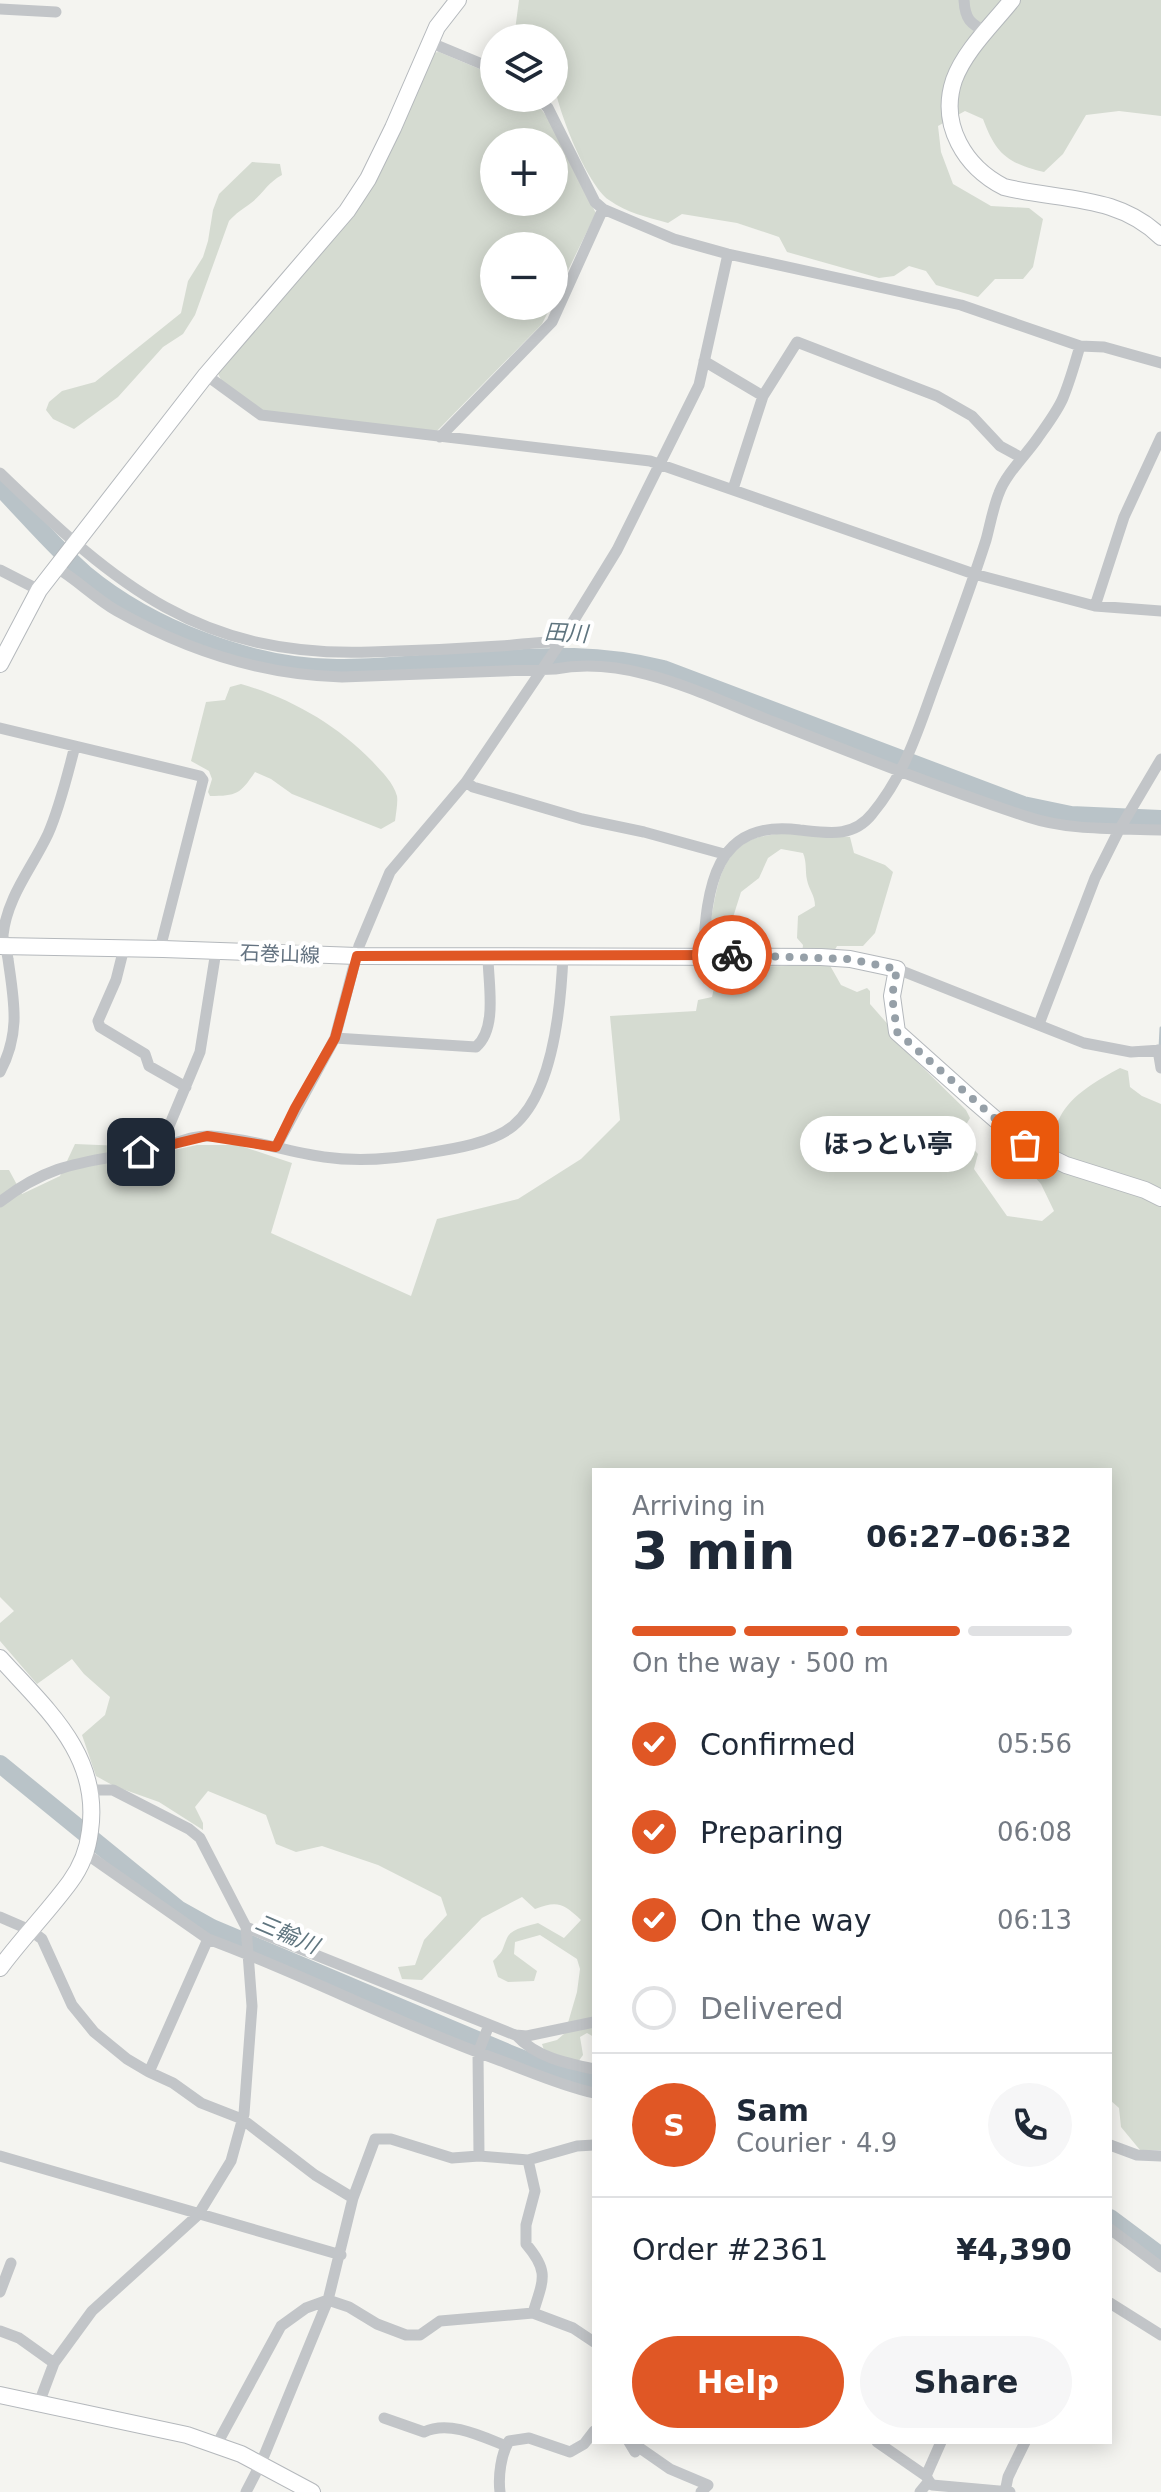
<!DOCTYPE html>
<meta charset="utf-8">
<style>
body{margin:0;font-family:"DejaVu Sans","Noto Sans JP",sans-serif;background:#f6f6f7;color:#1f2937;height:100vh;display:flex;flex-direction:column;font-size:30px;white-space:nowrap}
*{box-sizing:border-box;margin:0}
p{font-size:26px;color:#747a83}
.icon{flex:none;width:44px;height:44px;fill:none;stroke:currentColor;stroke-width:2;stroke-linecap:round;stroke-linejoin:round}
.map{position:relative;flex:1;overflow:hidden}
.panel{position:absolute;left:592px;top:1468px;width:520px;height:976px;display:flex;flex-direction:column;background:#fff;border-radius:0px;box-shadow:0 4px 20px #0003}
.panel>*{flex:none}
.tools{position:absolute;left:480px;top:24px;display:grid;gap:16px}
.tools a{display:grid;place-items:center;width:88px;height:88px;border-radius:50%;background:#fff;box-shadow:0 4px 20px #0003;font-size:40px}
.pin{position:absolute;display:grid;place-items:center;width:68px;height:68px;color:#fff;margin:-34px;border-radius:16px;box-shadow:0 4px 12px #0006}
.courier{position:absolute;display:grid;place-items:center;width:80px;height:80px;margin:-40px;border:6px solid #e05725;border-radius:50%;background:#fff;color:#222;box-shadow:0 2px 10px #0007}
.bubble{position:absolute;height:56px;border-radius:28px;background:#fff;box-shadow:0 4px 20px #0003;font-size:26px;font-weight:700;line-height:56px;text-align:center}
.headline em{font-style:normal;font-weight:700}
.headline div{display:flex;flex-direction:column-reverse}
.headline{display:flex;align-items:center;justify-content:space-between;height:136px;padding:0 40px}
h1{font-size:52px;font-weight:700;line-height:60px}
.bar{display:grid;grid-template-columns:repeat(4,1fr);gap:12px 8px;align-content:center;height:96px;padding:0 40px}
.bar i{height:10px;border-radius:6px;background:#e0e1e3}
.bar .active{background:#e05725}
.bar p{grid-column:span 4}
.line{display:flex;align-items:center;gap:20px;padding:0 40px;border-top:2px solid #e0e1e3}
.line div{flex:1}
.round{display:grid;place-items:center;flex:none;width:84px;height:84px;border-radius:42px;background:#f6f6f7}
ol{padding:0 40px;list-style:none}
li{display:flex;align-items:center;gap:24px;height:88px}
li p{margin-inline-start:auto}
li .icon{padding:8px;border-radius:50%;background:#e05725;color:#fff;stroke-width:4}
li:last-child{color:#747a83}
li i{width:44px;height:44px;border:4px solid #e0e1e3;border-radius:50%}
.primary-button{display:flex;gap:16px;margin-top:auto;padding:16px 40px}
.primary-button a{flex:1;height:92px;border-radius:48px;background:#e05725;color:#fff;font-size:32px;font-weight:700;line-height:92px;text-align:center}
.primary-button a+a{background:#f6f6f7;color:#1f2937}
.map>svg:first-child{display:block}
.green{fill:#d5dbd1;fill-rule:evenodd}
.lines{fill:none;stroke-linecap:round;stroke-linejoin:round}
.stream{stroke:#b9c3c8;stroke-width:3}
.river{stroke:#b9c3c8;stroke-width:18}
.secondary-casing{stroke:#b4b8bc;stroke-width:18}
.street{stroke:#c2c5c8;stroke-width:11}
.secondary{stroke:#fff;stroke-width:16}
.done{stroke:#96a0a8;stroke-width:8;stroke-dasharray:0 14.4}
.route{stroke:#e05725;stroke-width:10}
.labels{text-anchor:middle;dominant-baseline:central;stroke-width:8;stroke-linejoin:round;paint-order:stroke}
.street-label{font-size:20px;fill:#647381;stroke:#fff}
.water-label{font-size:22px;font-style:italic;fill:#5f757f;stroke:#fff}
</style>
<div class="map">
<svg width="1161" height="2492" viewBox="0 0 1161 2492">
<rect width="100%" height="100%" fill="#f4f4f0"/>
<path class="green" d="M 519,0 L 1161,0 L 1161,116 L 1119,111 L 1086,115 L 1063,154 L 1044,172 C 1007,163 996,154 983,119 L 965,111 L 938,126 L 941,152 L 953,184 L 991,206 L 1029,208 L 1043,219 L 1033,267 L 1023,279 L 995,279 L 978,297 L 936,285 L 926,271 L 909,266 L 894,276 L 879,278 L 787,252 L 779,237 L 737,223 L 682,214 L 668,223 C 647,217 627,213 609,200 C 587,185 557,109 554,82 C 553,68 554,52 554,38 L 514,38 Z
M 439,52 L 494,75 L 494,98 C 505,98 522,95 531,100 C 554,114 583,187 596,213 L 554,299 L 554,246 L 494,246 L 494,306 L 551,306 L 542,324 L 437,431 L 263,411 L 221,380 L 216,369 L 332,237 L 431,53 ZM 494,142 L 554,142 L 554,202 L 494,202 Z
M 252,162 L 280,164 L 282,175 C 267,183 263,194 251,203 C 243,209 236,213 229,221 L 195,315 L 183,334 L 163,347 L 118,397 L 74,429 L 53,419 L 46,410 L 49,402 L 62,391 L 95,382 L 181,313 L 188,281 L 203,257 L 208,241 L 213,210 L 219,194 Z
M 241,684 C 290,698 336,724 372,761 C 382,772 393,782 397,796 C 398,803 396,813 395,821 L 381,829 L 292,794 L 271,779 L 255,772 C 240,794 237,796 210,796 L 208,792 L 212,779 L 209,771 L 191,761 L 206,702 L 225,700 L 230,687 Z
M 783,833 L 850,837 L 854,853 L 885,865 L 893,872 L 875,933 L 863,946 L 837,946 L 828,962 L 841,985 L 857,992 L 867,988 L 870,991 L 870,1004 L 892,1029 L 907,1052 L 966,1110 L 970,1118 L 960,1135 L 978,1154 L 974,1169 L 1007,1216 L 1042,1221 L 1054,1211 L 1041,1184 L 1008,1147 L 1011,1141 L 1036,1155 C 1047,1142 1052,1132 1060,1117 C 1072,1094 1098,1080 1120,1068 L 1128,1071 L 1130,1087 L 1142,1096 L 1161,1104 L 1161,2150 L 1140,2150 L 1121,2127 L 1119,2108 L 1110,2100 L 1110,1470 L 594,1470 L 594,2037 L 587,2033 L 580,2037 L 583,2055 L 578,2062 L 544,2050 L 542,2044 L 557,2040 L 565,2033 L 577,1992 L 580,1969 L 577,1959 L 540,1935 L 515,1942 L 514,1954 L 537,1971 L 534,1981 L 508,1982 L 498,1977 L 493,1961 C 505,1949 501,1952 507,1938 C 511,1928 529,1926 538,1923 L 564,1938 L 581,1920 C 564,1904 558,1900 535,1909 L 522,1897 L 482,1918 L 422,1980 L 402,1979 L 398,1967 L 415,1965 L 424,1940 L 447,1915 L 441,1897 L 378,1865 L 322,1846 L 296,1852 L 276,1844 L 266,1815 L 208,1791 L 195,1807 L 203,1823 L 203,1830 L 159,1802 L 114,1786 L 96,1776 L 82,1735 L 105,1715 L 110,1697 L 84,1674 L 72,1659 L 37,1684 L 0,1641 L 0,1623 L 14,1611 L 0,1597 L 0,1170 L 9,1170 L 22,1194 L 60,1176 L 75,1144 L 123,1146 L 137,1158 L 197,1145 L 238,1145 L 292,1163 L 271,1233 L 411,1296 L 437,1219 L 518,1199 L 581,1159 L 620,1120 L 610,1016 L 696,1011 L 698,1000 L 712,997 L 716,979 L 725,967 L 786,966 L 801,961 L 803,945 L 797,938 L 798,916 L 815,906 C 815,895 809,890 807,880 C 805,870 807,863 803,853 L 781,849 L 768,858 L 759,878 L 741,892 L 729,930 L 717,936 L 710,925 C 716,896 718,858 747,842 C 756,836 772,835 783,833 Z"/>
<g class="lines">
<path class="stream" d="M 1160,1048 L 1161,1028"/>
<path class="river" d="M 0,487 C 28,516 55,548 85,574 C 150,628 252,668 337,668 C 375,668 414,664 452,662 C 530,658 586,650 663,669 L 1023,805 L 1071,815 L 1161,819
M 0,1764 L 178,1909 L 212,1928 L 508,2053 L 556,2072 L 594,2081
M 1110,2218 L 1161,2256"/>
<defs>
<path id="secondary" d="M 1012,0 C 993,24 965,50 954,80 C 939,125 965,167 1004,187 C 1061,201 1117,194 1161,237
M 0,664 L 39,590 L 206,375 L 347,211 L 368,179 L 393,128 L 437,27 L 458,0
M 0,946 L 163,949 L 357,956 L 821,957 L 850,959 L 897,969 L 892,996 L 897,1032 L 973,1100 L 1025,1145 L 1066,1165 L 1145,1190 L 1161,1198
M 0,1658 C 46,1709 101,1755 90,1831 C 88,1849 81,1867 70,1882 C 48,1912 22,1938 0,1968
M 0,2395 L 187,2435 L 241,2454 L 312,2492"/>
</defs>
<use href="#secondary" class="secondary-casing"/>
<path class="street" d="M 964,0 C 965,19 970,24 987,32
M 0,9 L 56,12
M 429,42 L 494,69
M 539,98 L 548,108 L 595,202 L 603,209 L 674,239 L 728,254 L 961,305 L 1080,346 L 1104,347 L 1161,363
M 704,361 L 763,396
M 206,375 L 261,415 L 650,461 L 974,574 L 1095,606 L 1161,611
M 440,437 L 552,322 L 603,209
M 0,473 C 117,586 200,658 371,652 C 414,651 457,649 500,646 C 520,645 540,641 561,642
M 733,489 L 763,396 L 797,342 L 937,396 L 972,416 L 1000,446 L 1022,458
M 57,568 C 76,579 96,599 117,611 C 186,650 263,675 342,677 L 555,669 C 628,655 700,693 766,719 C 852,753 940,788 1028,817 C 1070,831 1118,828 1161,830
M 0,570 L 39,590
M 1095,606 L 1124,517 L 1161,437
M 0,728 L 200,776 L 203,780 L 162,941 L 163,949
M 466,782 L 473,787 L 582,819 L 644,832 L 724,854
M 124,948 L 116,980 L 98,1021 L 100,1027 L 145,1054 L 149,1066 L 186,1087
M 703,955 C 707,889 713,818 800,830 C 828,833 853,838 872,814 C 903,777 917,734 933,689 C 951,640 970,590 986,540 C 990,525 993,508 999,493 C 1006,474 1025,456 1037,439 C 1046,426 1057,412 1063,398 C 1070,381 1075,363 1080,346
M 897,969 L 1084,1043 L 1131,1052 L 1161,1050
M 1039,1024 L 1095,878 L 1119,830 L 1161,759
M 335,1038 L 476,1047 C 498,1028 488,983 488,956
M 1158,1050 L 1161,1068
M 0,1072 C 21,1032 14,1002 8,959 C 7,950 3,944 3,935 C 7,897 32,868 48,834 C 60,807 67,776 75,746
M 163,1147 L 162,1143 L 200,1052 L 216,951
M 276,1147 L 335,1038 L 359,946 L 390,872 L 466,782 L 558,646 L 617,550 L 699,385 L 728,254
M 0,1202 C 56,1158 93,1163 158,1148 C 176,1144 192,1135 211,1136 C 249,1138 286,1152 324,1157 C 358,1162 394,1159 427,1153 C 454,1149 492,1143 513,1126 C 554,1092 561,1004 563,955
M 91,1790 L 113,1790 L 189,1829 L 200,1838 L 246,1927 L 515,2035 L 527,2036 L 594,2022
M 85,1853 L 208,1939
M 0,1917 L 30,1930 L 42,1939 L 72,2005 L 94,2032 L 127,2059 L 149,2072
M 516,2035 C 536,2057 565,2063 594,2069
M 594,2145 L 577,2146 L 528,2160 L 479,2156 L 452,2158 L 391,2139 L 375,2139 L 353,2198 L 328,2300 L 349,2307 L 377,2324 L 406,2335 L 420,2335 L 440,2321 L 533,2313 L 573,2328 L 594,2342
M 1110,2145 L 1137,2155 L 1161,2156
M 0,2156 L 341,2255
M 479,2156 L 478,2053 L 489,2025
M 528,2160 L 535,2191 L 526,2225 L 526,2244 C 550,2272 543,2280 533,2313
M 353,2198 L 315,2175 L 242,2119 L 201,2103 L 173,2083 L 149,2072 L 208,1939 C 306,1975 398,2024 496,2059 C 529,2071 559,2085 594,2093
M 1110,2229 L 1161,2267
M 0,2292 L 11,2263
M 1110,2303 L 1161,2335
M 0,2331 L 19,2338 L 54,2363
M 39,2403 L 54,2363 L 92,2311 L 198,2215 L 231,2161 L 244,2114 L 252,2006 L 246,1927
M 384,2418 L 424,2432 C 449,2420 481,2436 506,2446
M 629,2442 L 635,2452 L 637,2446 L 670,2469 L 708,2485 L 701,2492
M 877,2442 L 926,2476
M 217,2444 L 281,2326 L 306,2308 L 328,2300
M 929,2481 L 932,2485 L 1010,2492
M 246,2492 L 261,2463 L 328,2300
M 500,2492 C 498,2476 501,2454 509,2441 L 529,2438 L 570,2452 L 584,2444 L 594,2431
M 920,2492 L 929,2481 L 926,2476 L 941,2442
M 1005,2492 L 1008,2477 L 1025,2442"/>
<use href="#secondary" class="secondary"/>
</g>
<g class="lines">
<path class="done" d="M 732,955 L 850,959 L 897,969 L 892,996 L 897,1032 L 1025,1145"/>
<path class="route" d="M 141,1152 L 207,1136 L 276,1147 L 295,1108 L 335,1038 L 357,956 L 732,955"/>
</g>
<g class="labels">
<g class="street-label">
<text transform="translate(280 954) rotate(2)">石巻山線</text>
</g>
<g class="water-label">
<text transform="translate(566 633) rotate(3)">田川</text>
<text transform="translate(287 1934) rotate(23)">三輪川</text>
</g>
</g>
</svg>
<div class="tools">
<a><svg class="icon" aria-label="layers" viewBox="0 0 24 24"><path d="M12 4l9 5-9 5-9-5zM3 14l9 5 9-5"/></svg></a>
<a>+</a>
<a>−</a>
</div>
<div class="pin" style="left:1025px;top:1145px;background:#ea580c"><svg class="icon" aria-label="bag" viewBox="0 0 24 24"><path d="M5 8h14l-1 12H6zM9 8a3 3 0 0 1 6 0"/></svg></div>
<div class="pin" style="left:141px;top:1152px;background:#1f2937"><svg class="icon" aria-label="home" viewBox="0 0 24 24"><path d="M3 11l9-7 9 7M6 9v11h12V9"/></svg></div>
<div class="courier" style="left:732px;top:955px"><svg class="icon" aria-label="bike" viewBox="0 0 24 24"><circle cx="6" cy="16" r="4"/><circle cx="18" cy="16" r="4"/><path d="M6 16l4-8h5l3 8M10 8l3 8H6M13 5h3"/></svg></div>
<div class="bubble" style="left:800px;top:1116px;width:176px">ほっとい亭</div>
<section class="panel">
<div class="headline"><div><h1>3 min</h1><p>Arriving in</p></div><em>06:27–06:32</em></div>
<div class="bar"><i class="active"></i><i class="active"></i><i class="active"></i><i></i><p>On the way · 500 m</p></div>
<ol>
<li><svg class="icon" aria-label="check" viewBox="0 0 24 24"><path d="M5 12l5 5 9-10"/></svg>Confirmed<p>05:56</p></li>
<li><svg class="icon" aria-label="check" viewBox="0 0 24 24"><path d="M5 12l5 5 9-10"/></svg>Preparing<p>06:08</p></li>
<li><svg class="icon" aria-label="check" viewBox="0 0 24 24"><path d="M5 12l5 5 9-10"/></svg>On the way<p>06:13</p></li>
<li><i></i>Delivered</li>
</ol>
<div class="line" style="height:144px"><b class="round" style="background:#e05725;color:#fff">S</b><div><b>Sam</b><p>Courier · 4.9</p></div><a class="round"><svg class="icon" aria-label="phone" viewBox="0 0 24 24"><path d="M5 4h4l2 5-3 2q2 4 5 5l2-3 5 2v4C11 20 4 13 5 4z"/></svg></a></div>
<div class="line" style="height:104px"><div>Order #2361</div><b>¥4,390</b></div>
<div class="primary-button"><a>Help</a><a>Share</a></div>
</section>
</div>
